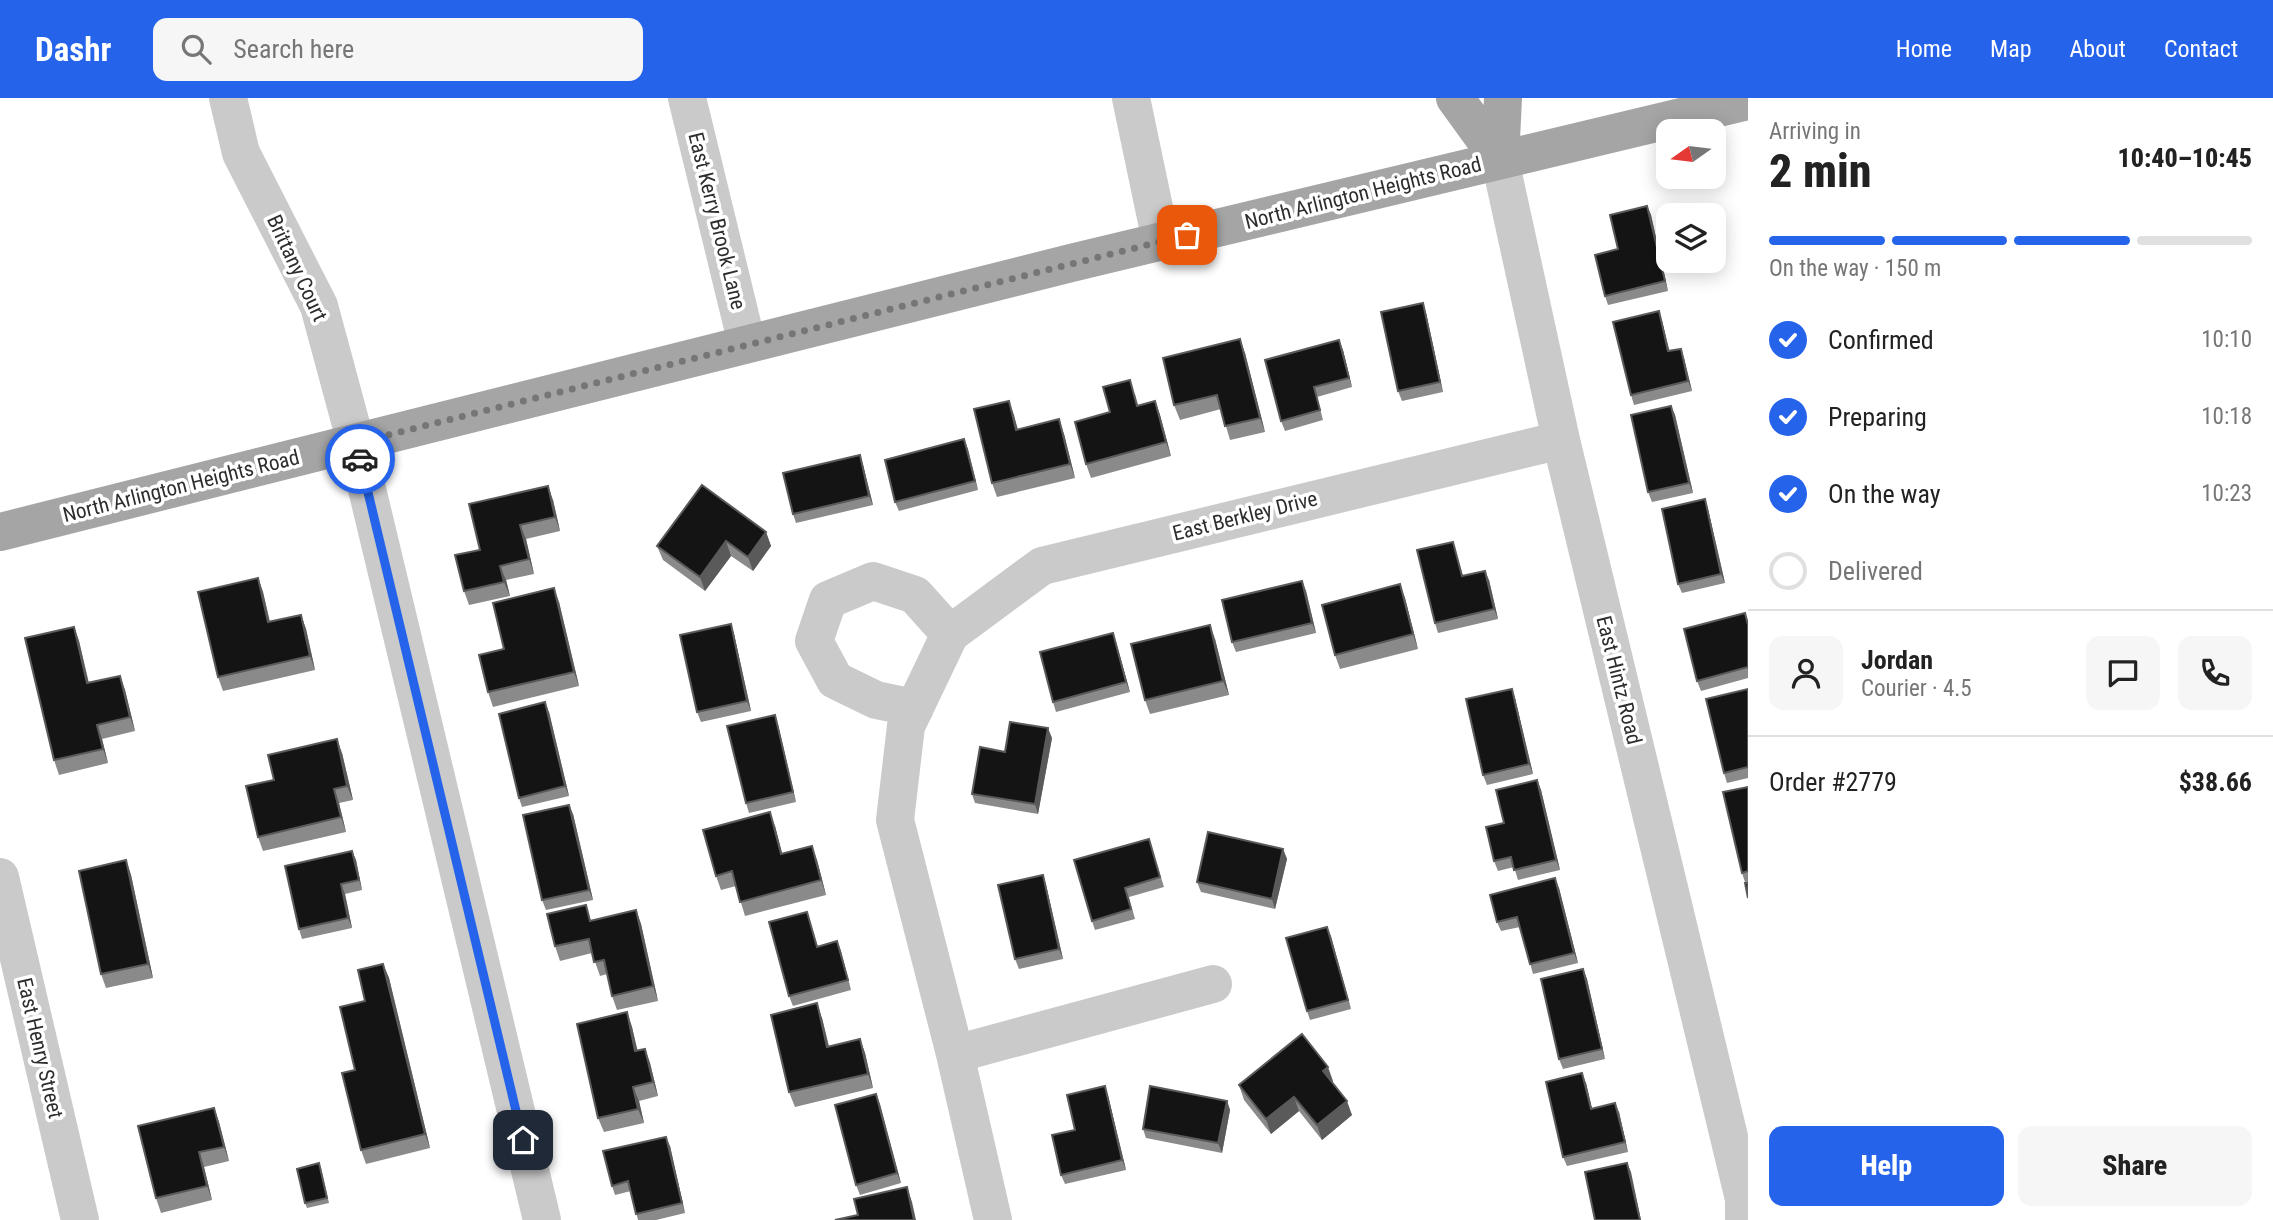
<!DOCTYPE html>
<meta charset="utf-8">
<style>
body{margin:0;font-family:"Roboto Condensed",sans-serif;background:#f6f6f6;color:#222;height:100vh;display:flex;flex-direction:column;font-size:26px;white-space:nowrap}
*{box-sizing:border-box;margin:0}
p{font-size:23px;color:#767676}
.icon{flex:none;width:38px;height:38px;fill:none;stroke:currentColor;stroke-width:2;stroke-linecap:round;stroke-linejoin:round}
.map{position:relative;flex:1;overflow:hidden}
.drawer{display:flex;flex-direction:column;background:#fff;width:525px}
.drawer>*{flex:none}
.needle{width:46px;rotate:256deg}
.buttons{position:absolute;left:1656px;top:21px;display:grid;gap:14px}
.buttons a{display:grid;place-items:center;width:70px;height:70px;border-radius:14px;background:#fff;box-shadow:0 4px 18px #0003;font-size:35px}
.pin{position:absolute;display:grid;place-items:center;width:60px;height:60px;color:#fff;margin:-30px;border-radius:14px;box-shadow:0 4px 10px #0006}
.courier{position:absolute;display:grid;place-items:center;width:70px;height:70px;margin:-35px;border:5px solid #2563eb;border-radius:50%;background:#fff;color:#222;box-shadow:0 2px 9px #0007}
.headline em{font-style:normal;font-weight:800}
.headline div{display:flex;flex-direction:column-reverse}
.headline{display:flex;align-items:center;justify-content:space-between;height:119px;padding:0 21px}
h1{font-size:46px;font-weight:800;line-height:52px}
.bar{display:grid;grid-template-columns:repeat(4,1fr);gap:10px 7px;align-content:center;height:84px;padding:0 21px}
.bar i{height:9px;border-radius:5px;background:#e0e0e0}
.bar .on{background:#2563eb}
.bar p{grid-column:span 4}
.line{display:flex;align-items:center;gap:18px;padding:0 21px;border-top:2px solid #e0e0e0}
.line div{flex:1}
.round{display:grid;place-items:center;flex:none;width:74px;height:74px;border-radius:14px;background:#f6f6f6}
ol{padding:0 21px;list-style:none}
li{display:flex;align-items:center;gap:21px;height:77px}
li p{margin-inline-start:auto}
li .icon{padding:7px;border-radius:50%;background:#2563eb;color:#fff;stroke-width:4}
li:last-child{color:#767676}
li i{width:38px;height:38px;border:4px solid #e0e0e0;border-radius:50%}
.primary-button{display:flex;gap:14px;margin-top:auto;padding:14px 21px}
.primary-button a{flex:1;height:80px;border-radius:14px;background:#2563eb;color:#fff;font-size:28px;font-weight:800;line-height:80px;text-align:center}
.primary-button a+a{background:#f6f6f6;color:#222}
header{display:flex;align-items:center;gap:42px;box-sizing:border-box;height:98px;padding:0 35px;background:#2563eb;color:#fff}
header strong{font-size:33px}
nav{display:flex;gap:38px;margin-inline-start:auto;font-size:24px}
.search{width:490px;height:63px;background:#f6f6f6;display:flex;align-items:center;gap:18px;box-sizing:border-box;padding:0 24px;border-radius:14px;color:#767676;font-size:26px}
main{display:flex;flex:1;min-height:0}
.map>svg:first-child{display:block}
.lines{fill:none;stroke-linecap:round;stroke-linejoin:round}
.minor{stroke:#cacaca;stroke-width:38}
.major{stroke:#a5a5a5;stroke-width:38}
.wall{fill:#8a8a8a}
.shaded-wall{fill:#5a5a5a}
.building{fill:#141414;stroke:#5a5a5a;stroke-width:2}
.done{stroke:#767676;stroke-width:7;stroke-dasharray:0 12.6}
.route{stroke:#2563eb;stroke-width:9}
.labels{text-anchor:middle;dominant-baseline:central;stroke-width:7;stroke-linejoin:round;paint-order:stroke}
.street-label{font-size:21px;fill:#2d2d2d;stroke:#fff}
</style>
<header>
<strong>Dashr</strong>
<div class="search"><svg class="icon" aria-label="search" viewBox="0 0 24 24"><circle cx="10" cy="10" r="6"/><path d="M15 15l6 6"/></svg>Search here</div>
<nav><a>Home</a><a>Map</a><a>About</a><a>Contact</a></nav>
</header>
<main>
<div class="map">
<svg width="1748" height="1122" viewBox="0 0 1748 1122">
<rect width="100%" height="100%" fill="#fff"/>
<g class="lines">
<path class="minor" d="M 228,0 L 241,55 L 319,208 L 356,345 L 542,1122
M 687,0 L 747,246
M 1131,0 L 1161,143
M 1500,62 L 1561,342 L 1744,1101 L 1744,1122
M 915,610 L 876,602 L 835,582 L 814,543 L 828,502 L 873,483 L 915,497 L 950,536
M 0,779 L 80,1122
M 955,956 L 1213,886
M 993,1122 L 955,956 L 895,722 L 906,628 L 950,536 L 1042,468 L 1561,342"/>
<path class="major" d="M 1455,0 L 1500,62
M 1500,62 L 1503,0
M 0,434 L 1071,165 L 1748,3"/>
</g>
<path class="wall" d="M 1647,108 L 1651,117 L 1668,193 L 1608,207 L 1605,198 Z
M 1426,215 L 1443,294 L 1402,303 L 1398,293 Z
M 1662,223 L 1669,253 L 1684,260 L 1692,293 L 1634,307 L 1631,297 Z
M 1343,252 L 1352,289 L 1317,299 L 1323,322 L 1285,333 L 1281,323 Z
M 1245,255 L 1265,334 L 1230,342 L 1221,311 L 1180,322 L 1174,307 Z
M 1135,296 L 1138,307 L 1155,303 L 1160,317 L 1171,358 L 1091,380 L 1086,366 L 1110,314 Z
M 1009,303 L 1018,331 L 1064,336 L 1075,380 L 997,399 L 992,385 Z
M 1671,308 L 1675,317 L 1693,395 L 1652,404 L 1648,394 Z
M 964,341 L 978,392 L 899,413 L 895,404 Z
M 863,367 L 873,407 L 796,425 L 793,416 Z
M 1705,401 L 1708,411 L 1725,485 L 1682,495 L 1678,486 Z
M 553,402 L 560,433 L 526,441 L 534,476 L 506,482 L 510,498 L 469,507 L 464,493 L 480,452 Z
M 766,434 L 771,448 L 753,473 L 731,458 L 705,493 L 663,462 L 657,448 Z
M 1453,444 L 1463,478 L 1489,482 L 1498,521 L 1438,535 L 1435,525 Z
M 258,480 L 263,494 L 270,524 L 301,517 L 306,531 L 315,572 L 223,593 L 218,579 Z
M 1302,483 L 1306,493 L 1316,535 L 1236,554 L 1232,544 Z
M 1405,500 L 1418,551 L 1340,571 L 1335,557 Z
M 559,504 L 579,588 L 493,609 L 488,594 L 504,551 Z
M 1745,515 L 1748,523 L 1748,580 L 1701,593 L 1697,583 Z
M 731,526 L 734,536 L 751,613 L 701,624 L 697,614 Z
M 74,529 L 79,543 L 89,585 L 120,578 L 125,592 L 135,633 L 102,641 L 108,665 L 59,677 L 54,662 Z
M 1113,535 L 1130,594 L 1056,614 L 1053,604 Z
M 1215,541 L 1229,597 L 1150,616 L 1145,602 Z
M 1512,591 L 1515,600 L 1533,676 L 1487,687 L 1483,677 Z
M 1748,591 L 1748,680 L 1727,685 L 1724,675 Z
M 549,614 L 569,698 L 522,709 L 519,700 Z
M 778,627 L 796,704 L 749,715 L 746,705 Z
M 1052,640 L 1038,716 L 975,705 L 972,696 L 1005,654 Z
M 342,655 L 353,702 L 339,705 L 346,734 L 263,753 L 258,739 L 274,682 Z
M 1537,682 L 1541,692 L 1560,772 L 1518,782 L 1514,769 L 1498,773 L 1494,763 L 1504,725 Z
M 1748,689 L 1748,784 L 1745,784 L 1742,775 Z
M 573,716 L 593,802 L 546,812 L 542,802 Z
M 775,728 L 782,756 L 817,762 L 826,797 L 745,818 L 736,788 L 721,792 L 716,778 Z
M 1149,741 L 1164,789 L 1129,799 L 1135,821 L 1095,832 L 1092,823 Z
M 1283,751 L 1287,761 L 1275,811 L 1201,794 L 1197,784 Z
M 352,753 L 356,762 L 362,792 L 345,796 L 352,830 L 302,841 L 299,831 Z
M 126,762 L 131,777 L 153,880 L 106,890 L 101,876 Z
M 1043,777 L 1046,787 L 1063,861 L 1019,871 L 1015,861 Z
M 1559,790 L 1578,865 L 1533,876 L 1520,829 L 1501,833 L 1497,824 Z
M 636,812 L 641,826 L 658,903 L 617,912 L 612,898 L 607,876 L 600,878 L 592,855 L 560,863 L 555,848 L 592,823 Z
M 807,814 L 818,849 L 837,843 L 851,892 L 793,908 L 789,898 Z
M 1327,829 L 1351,911 L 1310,922 L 1307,913 Z
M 383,866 L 389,880 L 430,1050 L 366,1066 L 361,1052 L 355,972 L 365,903 Z
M 1583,871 L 1587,881 L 1605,961 L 1563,971 L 1559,961 Z
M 627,914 L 632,929 L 637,953 L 645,951 L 650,965 L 658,998 L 639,1003 L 644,1025 L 604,1034 L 598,1020 Z
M 822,920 L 829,948 L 860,941 L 865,955 L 873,990 L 795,1009 L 789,994 Z
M 1333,983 L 1332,984 L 1352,1017 L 1322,1042 L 1299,1013 L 1271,1036 L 1244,1002 L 1239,987 Z
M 1586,985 L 1592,1010 L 1619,1014 L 1628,1054 L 1567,1068 L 1563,1059 Z
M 876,996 L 901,1085 L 860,1097 L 856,1087 Z
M 1108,998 L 1126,1072 L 1065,1086 L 1061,1077 L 1075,1032 Z
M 1227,1003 L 1230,1012 L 1222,1055 L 1146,1040 L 1143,1031 Z
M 214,1010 L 219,1024 L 229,1063 L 204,1069 L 212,1102 L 161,1115 L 156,1100 Z
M 670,1048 L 685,1115 L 656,1122 L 638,1122 L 631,1093 L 615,1097 L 612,1088 Z
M 321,1070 L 329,1105 L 307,1110 L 305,1105 Z"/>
<path class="shaded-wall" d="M 1647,108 L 1651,117 L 1668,193 L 1665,183 Z
M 1423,205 L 1426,215 L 1443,294 L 1440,284 Z
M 1659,213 L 1662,223 L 1672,263 L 1668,253 Z
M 1240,241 L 1245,255 L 1265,334 L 1260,320 Z
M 1339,242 L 1343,252 L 1352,289 L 1349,280 Z
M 1681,251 L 1684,260 L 1692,293 L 1688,283 Z
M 1009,303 L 1014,317 L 1021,346 L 1016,332 Z
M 1155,303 L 1160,317 L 1171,358 L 1166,344 Z
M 1671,308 L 1675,317 L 1693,395 L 1689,385 Z
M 1059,321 L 1064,336 L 1075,380 L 1070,366 Z
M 964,341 L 968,351 L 978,392 L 975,383 Z
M 860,357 L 863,367 L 873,407 L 869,398 Z
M 548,388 L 553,402 L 560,433 L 555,419 Z
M 1705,401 L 1708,411 L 1725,485 L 1721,476 Z
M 520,427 L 526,441 L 534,476 L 529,461 Z
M 766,434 L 771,448 L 753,473 L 748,459 Z
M 726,443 L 731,458 L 705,493 L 700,479 Z
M 500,468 L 506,482 L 510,498 L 504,484 Z
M 1485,473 L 1489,482 L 1498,521 L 1494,511 Z
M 258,480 L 263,494 L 273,539 L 268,524 Z
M 1302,483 L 1306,493 L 1316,535 L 1312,525 Z
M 1400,486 L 1405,500 L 1418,551 L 1413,536 Z
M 554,490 L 559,504 L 579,588 L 574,574 Z
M 301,517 L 306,531 L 315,572 L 310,558 Z
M 731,526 L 734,536 L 751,613 L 747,603 Z
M 1210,527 L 1215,541 L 1229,597 L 1223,583 Z
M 74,529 L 79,543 L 92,600 L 87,585 Z
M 1113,535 L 1116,544 L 1130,594 L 1126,584 Z
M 120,578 L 125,592 L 135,633 L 130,619 Z
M 1512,591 L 1515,600 L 1533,676 L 1529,666 Z
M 545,604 L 549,614 L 569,698 L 565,688 Z
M 775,617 L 778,627 L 796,704 L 793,694 Z
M 97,627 L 102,641 L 108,665 L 103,651 Z
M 1048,630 L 1052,640 L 1038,716 L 1035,706 Z
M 337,641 L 342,655 L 353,702 L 347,688 Z
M 1537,682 L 1541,692 L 1560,772 L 1556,762 Z
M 334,691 L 339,705 L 346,734 L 341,719 Z
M 569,707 L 573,716 L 593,802 L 589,792 Z
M 770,714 L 775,728 L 786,770 L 781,756 Z
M 812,748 L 817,762 L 826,797 L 821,782 Z
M 1283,751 L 1287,761 L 1275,811 L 1272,801 Z
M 352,753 L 356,762 L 362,792 L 359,782 Z
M 126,762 L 131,777 L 153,880 L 148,866 Z
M 1043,777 L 1046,787 L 1063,861 L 1059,851 Z
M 1555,780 L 1559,790 L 1578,865 L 1574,855 Z
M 341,786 L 345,796 L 352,830 L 348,820 Z
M 636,812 L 641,826 L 658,903 L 653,888 Z
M 1327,829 L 1331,838 L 1351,911 L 1348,902 Z
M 837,843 L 841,853 L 851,892 L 848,882 Z
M 383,866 L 389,880 L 430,1050 L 425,1036 Z
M 1583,871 L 1587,881 L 1605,961 L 1602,951 Z
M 817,905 L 822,920 L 832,963 L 827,949 Z
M 627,914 L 632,929 L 641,967 L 635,953 Z
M 860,941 L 865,955 L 873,990 L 868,976 Z
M 645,951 L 650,965 L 658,998 L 653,984 Z
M 1328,969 L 1333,983 L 1328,987 L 1323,973 Z
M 1582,975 L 1586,985 L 1594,1020 L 1591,1011 Z
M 1105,988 L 1108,998 L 1126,1072 L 1122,1062 Z
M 633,989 L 639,1003 L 644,1025 L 638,1011 Z
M 876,996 L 880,1006 L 901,1085 L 897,1075 Z
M 1294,999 L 1299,1013 L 1271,1036 L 1266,1021 Z
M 1227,1003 L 1230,1012 L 1222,1055 L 1218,1045 Z
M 1347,1003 L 1352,1017 L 1322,1042 L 1317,1027 Z
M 1615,1005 L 1619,1014 L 1628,1054 L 1625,1044 Z
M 214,1010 L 219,1024 L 229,1063 L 224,1049 Z
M 666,1039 L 670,1048 L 685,1115 L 682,1105 Z
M 199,1054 L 204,1069 L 212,1102 L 207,1088 Z
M 1627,1065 L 1631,1074 L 1641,1122 L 1640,1122 Z
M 907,1089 L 912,1104 L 916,1122 L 914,1122 Z"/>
<path class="building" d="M 1647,108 L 1665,183 L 1605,198 L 1595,157 L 1618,151 L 1610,117 Z
M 1423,205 L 1440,284 L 1398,293 L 1381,214 Z
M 1659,213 L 1668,253 L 1681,251 L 1688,283 L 1631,297 L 1613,224 Z
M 1240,241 L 1260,320 L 1225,328 L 1217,297 L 1174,307 L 1163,260 Z
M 1339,242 L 1349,280 L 1314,289 L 1320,312 L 1281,323 L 1265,262 Z
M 1130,282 L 1137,308 L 1155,303 L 1166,344 L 1086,366 L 1075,324 L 1110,314 L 1103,289 Z
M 1009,303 L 1016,332 L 1059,321 L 1070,366 L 992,385 L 974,311 Z
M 1671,308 L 1689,385 L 1648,394 L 1631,317 Z
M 964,341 L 975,383 L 895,404 L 885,362 Z
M 860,357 L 869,398 L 793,416 L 783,375 Z
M 702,387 L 766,434 L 748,459 L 726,443 L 700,479 L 657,448 Z
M 548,388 L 555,419 L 520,427 L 529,461 L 500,468 L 504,484 L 464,493 L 455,457 L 480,452 L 469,406 Z
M 1705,401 L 1721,476 L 1678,486 L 1662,411 Z
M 1453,444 L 1462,478 L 1485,473 L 1494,511 L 1435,525 L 1417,452 Z
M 258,480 L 268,524 L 301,517 L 310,558 L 218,579 L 198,494 Z
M 1302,483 L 1312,525 L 1232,544 L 1222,502 Z
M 1400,486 L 1413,536 L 1335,557 L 1322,507 Z
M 554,490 L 574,574 L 488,594 L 479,557 L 504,551 L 493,505 Z
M 1745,515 L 1748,527 L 1748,569 L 1697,583 L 1684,531 Z
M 731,526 L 747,603 L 697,614 L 680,537 Z
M 1210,527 L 1223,583 L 1145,602 L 1131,546 Z
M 74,529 L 87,585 L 120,578 L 130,619 L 97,627 L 103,651 L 54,662 L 25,540 Z
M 1113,535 L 1126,584 L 1053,604 L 1040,554 Z
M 1512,591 L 1529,666 L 1483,677 L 1466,601 Z
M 1748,591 L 1748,669 L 1724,675 L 1706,601 Z
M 545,604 L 565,688 L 519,700 L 499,616 Z
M 775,617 L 793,694 L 746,705 L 727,628 Z
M 1010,624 L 1048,630 L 1035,706 L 972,696 L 980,649 L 1005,654 Z
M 337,641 L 347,688 L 334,691 L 341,719 L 258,739 L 246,688 L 274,682 L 268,657 Z
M 1537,682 L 1556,762 L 1514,772 L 1511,759 L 1494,763 L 1486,729 L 1504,725 L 1496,692 Z
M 1748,689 L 1748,773 L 1742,775 L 1723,694 Z
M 569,707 L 589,792 L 542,802 L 523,717 Z
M 770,714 L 781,756 L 812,748 L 821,782 L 740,804 L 732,773 L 716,778 L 703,732 Z
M 1208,734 L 1283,751 L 1272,801 L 1197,784 Z
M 1149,741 L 1160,779 L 1125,790 L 1131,811 L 1092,823 L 1074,762 Z
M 352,753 L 359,782 L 341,786 L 348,820 L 299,831 L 285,768 Z
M 126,762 L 148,866 L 101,876 L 79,773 Z
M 1043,777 L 1059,851 L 1015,861 L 998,787 Z
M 1555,780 L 1574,855 L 1530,866 L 1517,819 L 1497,824 L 1490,797 Z
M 1745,785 L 1748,785 L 1748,800 Z
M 586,807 L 590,823 L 636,812 L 653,888 L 612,898 L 604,862 L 594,864 L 589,841 L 555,848 L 547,816 Z
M 807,814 L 817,849 L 837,843 L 848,882 L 789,898 L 769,824 Z
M 1327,829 L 1348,902 L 1307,913 L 1286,840 Z
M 383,866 L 425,1036 L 361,1052 L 342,975 L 355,972 L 340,909 L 365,903 L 358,872 Z
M 1583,871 L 1602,951 L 1559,961 L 1541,881 Z
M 817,905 L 827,949 L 860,941 L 868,976 L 789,994 L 771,917 Z
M 627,914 L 635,953 L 645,951 L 653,984 L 633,989 L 638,1011 L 598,1020 L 577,926 Z
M 1302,936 L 1328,969 L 1323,973 L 1347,1003 L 1317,1027 L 1294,999 L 1266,1021 L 1239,987 Z
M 1582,975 L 1591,1011 L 1615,1005 L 1625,1044 L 1563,1059 L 1546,984 Z
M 1105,988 L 1122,1062 L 1061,1077 L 1052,1037 L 1075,1032 L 1067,997 Z
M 1150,988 L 1227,1003 L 1218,1045 L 1143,1031 Z
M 876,996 L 897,1075 L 856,1087 L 835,1007 Z
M 214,1010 L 224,1049 L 199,1054 L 207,1088 L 156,1100 L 138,1028 Z
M 666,1039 L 682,1105 L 636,1116 L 628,1083 L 612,1088 L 603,1053 Z
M 319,1065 L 327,1100 L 305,1105 L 297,1071 Z
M 1627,1065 L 1640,1122 L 1595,1122 L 1585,1074 Z
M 907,1089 L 914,1122 L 835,1122 L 858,1117 L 854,1101 Z"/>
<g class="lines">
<path class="done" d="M 360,361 L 356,345 L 1187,137"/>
<path class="route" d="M 360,361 L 523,1042"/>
</g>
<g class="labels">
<g class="street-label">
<text transform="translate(1363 95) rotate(-14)">North Arlington Heights Road</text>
<text transform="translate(717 123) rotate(76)">East Kerry Brook Lane</text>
<text transform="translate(297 170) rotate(65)">Brittany Court</text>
<text transform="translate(181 388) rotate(-14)">North Arlington Heights Road</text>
<text transform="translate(1245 418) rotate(-14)">East Berkley Drive</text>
<text transform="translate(1619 582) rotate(76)">East Hintz Road</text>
<text transform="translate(40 950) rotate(77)">East Henry Street</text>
</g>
</g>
</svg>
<div class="buttons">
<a><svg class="needle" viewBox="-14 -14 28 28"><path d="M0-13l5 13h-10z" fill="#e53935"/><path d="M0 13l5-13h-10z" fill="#767676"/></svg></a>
<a><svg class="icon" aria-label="layers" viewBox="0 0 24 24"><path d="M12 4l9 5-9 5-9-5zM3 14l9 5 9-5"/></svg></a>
</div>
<div class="pin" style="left:1187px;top:137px;background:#ea580c"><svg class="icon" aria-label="bag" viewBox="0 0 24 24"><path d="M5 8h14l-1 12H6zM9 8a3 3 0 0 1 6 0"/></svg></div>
<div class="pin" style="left:523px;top:1042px;background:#1f2937"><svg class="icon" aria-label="home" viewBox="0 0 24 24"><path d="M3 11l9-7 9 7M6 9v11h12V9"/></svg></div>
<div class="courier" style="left:360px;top:361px"><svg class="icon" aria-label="car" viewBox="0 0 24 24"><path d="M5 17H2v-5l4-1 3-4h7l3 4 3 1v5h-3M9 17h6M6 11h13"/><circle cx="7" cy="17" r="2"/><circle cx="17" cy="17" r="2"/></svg></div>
</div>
<section class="drawer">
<div class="headline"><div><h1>2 min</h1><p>Arriving in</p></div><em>10:40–10:45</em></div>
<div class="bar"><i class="on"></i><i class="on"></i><i class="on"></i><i></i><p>On the way · 150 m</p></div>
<ol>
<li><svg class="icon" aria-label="check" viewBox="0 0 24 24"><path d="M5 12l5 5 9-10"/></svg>Confirmed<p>10:10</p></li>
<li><svg class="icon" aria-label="check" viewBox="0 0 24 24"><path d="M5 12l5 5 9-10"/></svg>Preparing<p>10:18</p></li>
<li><svg class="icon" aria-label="check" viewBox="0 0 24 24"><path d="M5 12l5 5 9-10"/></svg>On the way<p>10:23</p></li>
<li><i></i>Delivered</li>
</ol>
<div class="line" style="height:126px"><a class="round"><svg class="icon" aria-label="person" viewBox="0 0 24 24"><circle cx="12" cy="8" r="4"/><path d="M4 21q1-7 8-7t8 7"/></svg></a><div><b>Jordan</b><p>Courier · 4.5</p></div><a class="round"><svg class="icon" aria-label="chat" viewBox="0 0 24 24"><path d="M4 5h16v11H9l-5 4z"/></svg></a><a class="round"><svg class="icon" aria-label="phone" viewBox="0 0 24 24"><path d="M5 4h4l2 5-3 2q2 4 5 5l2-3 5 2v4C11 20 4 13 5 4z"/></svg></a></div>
<div class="line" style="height:91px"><div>Order #2779</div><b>$38.66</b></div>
<div class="primary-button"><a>Help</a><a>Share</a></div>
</section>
</main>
